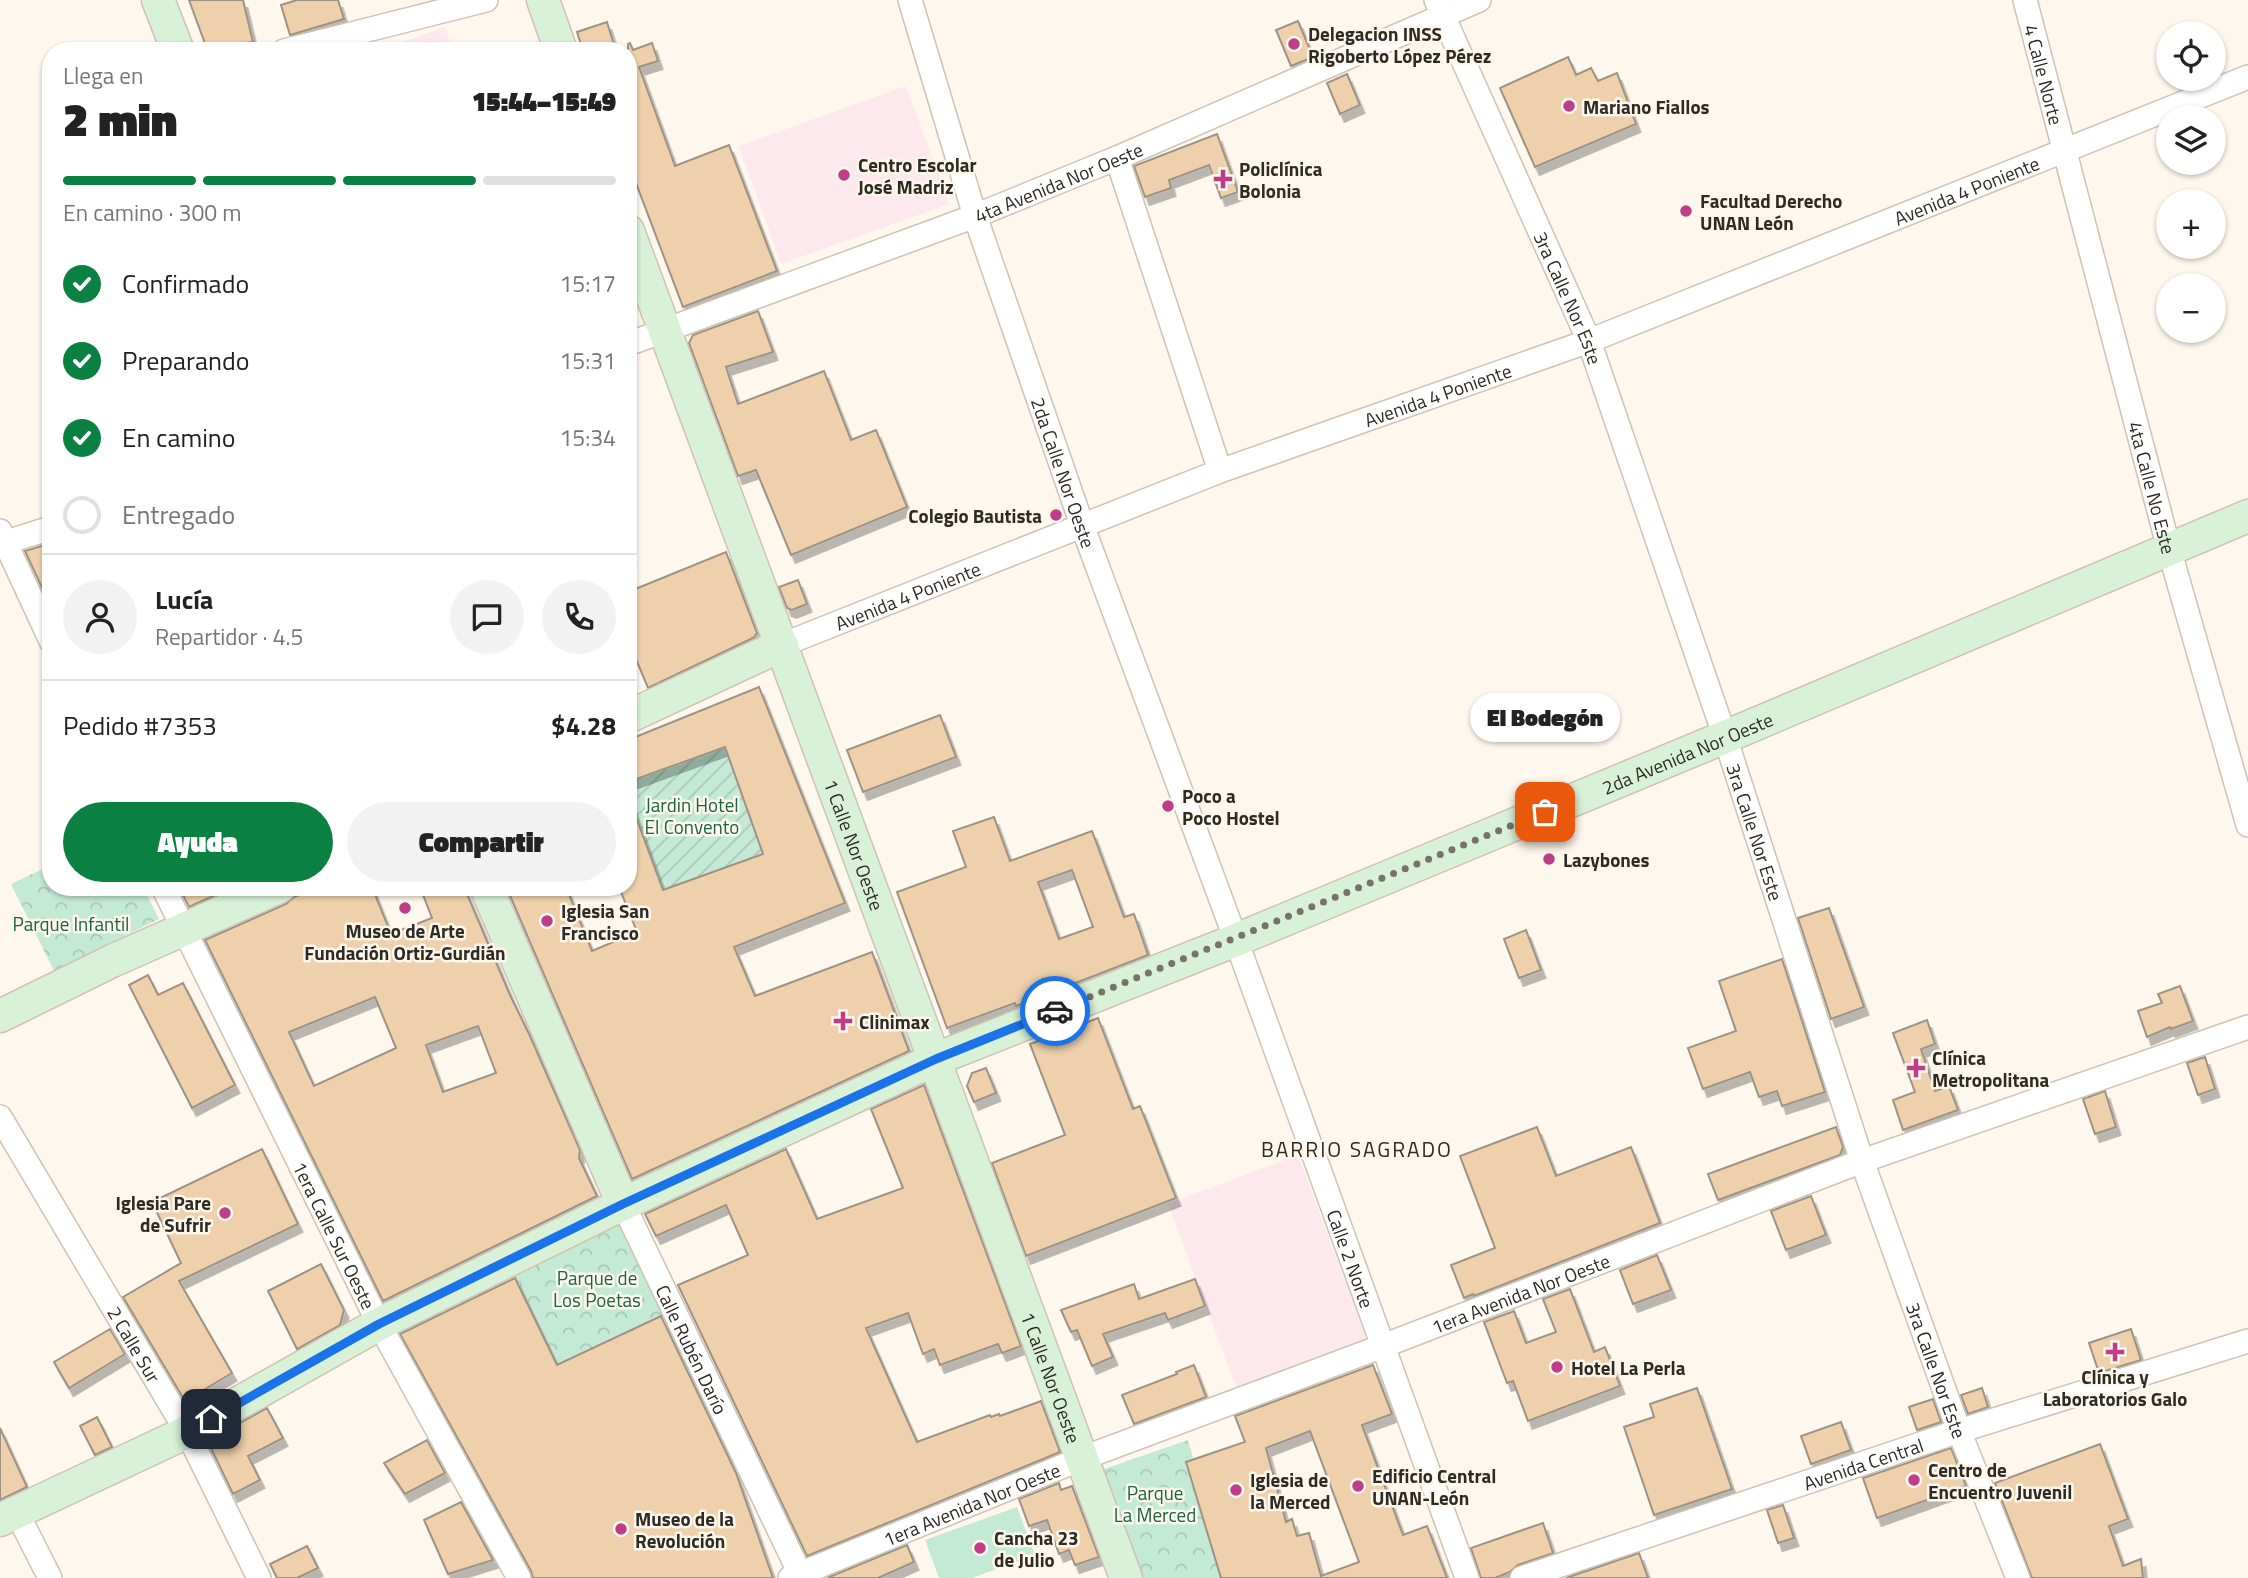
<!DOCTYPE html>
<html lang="es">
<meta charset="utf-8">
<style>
body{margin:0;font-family:"Titillium Web",sans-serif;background:#f2f2f2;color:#222;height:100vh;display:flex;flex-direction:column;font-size:26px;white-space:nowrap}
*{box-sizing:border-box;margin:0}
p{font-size:23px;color:#767676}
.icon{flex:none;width:38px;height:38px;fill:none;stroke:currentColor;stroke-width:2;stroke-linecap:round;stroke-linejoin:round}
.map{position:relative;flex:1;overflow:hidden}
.panel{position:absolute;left:42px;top:42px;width:595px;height:854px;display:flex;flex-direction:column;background:#fff;border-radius:28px;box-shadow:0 2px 5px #0004}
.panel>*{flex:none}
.buttons{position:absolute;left:2156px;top:21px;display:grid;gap:14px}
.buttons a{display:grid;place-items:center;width:70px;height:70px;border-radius:50%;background:#fff;box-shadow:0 2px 5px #0004;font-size:35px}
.pin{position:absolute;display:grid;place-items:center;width:60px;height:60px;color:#fff;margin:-30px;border-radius:14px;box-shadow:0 4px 10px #0006}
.courier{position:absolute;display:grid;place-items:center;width:70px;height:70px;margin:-35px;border:5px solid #1a73e8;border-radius:50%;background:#fff;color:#222;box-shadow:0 2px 9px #0007}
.bubble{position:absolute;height:49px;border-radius:24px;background:#fff;box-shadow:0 2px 5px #0004;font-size:23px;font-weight:800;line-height:49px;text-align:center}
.overview em{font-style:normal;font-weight:800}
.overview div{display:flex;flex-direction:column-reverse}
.overview{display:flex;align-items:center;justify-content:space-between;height:119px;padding:0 21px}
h1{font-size:46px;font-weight:800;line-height:52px}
.bar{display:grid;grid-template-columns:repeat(4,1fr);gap:10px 7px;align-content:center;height:84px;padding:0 21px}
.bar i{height:9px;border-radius:5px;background:#e0e0e0}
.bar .current{background:#0b8043}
.bar p{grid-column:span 4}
.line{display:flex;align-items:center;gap:18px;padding:0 21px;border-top:2px solid #e0e0e0}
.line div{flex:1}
.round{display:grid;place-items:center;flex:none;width:74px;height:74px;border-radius:37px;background:#f2f2f2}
ol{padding:0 21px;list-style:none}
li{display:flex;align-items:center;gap:21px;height:77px}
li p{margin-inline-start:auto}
li .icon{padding:7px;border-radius:50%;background:#0b8043;color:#fff;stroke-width:4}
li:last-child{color:#767676}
li i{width:38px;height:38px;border:4px solid #e0e0e0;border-radius:50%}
.primary-button{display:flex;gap:14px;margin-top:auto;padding:14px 21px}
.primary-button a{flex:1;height:80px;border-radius:42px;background:#0b8043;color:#fff;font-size:28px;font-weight:800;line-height:80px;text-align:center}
.primary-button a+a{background:#f2f2f2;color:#222}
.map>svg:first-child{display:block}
.education{fill:#fde8ed}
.grass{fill:#c4e9d5}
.park{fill:url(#park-crowns)}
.garden{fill:url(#garden-furrows)}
.building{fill:#eed1ac;stroke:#9d9284;stroke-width:2;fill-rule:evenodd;filter:url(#shadow)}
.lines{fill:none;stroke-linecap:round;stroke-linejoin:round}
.street-casing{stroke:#cec2b4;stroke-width:26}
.secondary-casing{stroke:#cec2b4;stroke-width:35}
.street{stroke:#fff;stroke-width:23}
.secondary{stroke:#d8f1d7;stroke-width:32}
.done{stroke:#77726a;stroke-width:7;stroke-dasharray:0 12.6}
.route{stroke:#1a73e8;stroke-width:9}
.poi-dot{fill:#bd3d88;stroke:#fef7ed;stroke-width:2.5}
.labels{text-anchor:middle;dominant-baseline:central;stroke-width:5;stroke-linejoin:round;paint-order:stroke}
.poi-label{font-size:19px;font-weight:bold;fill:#2e2a24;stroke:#fef7ed;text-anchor:start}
.street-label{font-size:19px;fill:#2e2a24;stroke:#fef7ed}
.park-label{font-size:19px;fill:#186444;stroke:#fef7ed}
.neighbourhood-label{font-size:21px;letter-spacing:2px;fill:#2e2a24;stroke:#fef7ed}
</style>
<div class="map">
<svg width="2248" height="1578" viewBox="0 0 2248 1578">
<defs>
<pattern id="park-crowns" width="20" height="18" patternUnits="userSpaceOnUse" patternTransform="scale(1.75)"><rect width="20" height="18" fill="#c4e9d5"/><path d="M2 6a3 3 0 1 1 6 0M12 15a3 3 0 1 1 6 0" fill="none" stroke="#a9c8b7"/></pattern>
<pattern id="garden-furrows" width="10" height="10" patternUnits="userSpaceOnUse" patternTransform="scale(1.75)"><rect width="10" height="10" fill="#c4e9d5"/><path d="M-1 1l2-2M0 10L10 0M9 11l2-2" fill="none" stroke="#a9c8b7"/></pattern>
<filter id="shadow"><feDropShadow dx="4.5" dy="8" stdDeviation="0" flood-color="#0004"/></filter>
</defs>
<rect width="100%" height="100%" fill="#fef7ed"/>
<path class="education" d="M 445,27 L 453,51 L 377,51 Z
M 906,86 L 949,204 L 781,264 L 739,146 Z
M 1298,1155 L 1366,1338 L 1236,1387 L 1168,1204 Z"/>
<path class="grass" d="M 1017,1507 L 1035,1555 L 972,1578 L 939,1578 L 925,1540 Z"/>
<path class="park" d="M 51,865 L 51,887 L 143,887 L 159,919 L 54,971 L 11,884 Z
M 616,1213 L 667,1314 L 557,1365 L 514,1277 L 536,1266 Z
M 1188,1440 L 1227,1578 L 1133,1578 L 1097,1478 L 1104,1469 Z"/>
<path class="garden" d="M 725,747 L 763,854 L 663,890 L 628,795 L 628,782 Z"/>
<path class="building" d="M 189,0 L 243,0 L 253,42 L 207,49 Z
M 297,0 L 338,0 L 344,19 L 290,35 L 281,5 Z
M 1298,21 L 1313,57 L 1291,66 L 1276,30 Z
M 607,22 L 615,48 L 606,51 L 583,51 L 577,32 Z
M 630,43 L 633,50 L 652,43 L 658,61 L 639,67 L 675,166 L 729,145 L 777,271 L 683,307 L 628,162 L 628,44 Z
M 1568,57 L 1576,75 L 1591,68 L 1598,81 L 1617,73 L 1636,124 L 1535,167 L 1500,88 Z
M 1347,74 L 1360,105 L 1340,114 L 1327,83 Z
M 1217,134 L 1238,192 L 1221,198 L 1209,165 L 1169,180 L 1171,188 L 1145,197 L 1134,166 Z
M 758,311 L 773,352 L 726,367 L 738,404 L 824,371 L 851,440 L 876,430 L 907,507 L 791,555 L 756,470 L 738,476 L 689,343 L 693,335 Z
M 51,543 L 51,607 L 25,551 Z
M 726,552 L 757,633 L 753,638 L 648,688 L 628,640 L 628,592 Z
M 798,580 L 807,604 L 792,610 L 787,608 L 779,587 Z
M 759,687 L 845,903 L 734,947 L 755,996 L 872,952 L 909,1051 L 632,1179 L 508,891 L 516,887 L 566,887 L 592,951 L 637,932 L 619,887 L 628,887 L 628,801 L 630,801 L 663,890 L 763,854 L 725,747 L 628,782 L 628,740 Z
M 940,715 L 956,757 L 863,792 L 847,750 Z
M 994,817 L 1010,861 L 1092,831 L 1124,917 L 1134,914 L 1148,955 L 1016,1006 L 1015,1003 L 947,1028 L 897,892 L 966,867 L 953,831 ZM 1072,870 L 1093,927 L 1059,939 L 1038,882 Z
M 179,887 L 233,887 L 189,907 Z
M 321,887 L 372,887 L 391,934 L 432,918 L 420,887 L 464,887 L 510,995 L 530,1036 L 580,1150 L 579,1158 L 597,1196 L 383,1301 L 205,940 L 286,904 L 294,897 ZM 375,997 L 396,1048 L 314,1086 L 289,1032 ZM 478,1026 L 496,1073 L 443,1092 L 426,1045 Z
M 1829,908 L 1864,1007 L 1831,1019 L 1798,918 Z
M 1526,930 L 1541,970 L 1519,978 L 1504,939 Z
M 1782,959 L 1825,1092 L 1782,1106 L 1777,1091 L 1759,1097 L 1750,1072 L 1703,1089 L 1688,1048 L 1736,1031 L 1719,981 Z
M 148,975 L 158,995 L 183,983 L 235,1085 L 192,1108 L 129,985 Z
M 2180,986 L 2193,1021 L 2171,1029 L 2170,1027 L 2147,1037 L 2138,1011 L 2162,1003 L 2158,994 Z
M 1098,1018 L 1133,1109 L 1140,1106 L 1176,1198 L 1026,1256 L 992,1163 L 1065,1135 L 1030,1044 Z
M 1927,1020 L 1935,1044 L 1921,1049 L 1935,1091 L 1949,1086 L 1958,1110 L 1903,1130 L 1893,1100 L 1915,1092 L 1893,1033 Z
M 2205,1057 L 2215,1089 L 2198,1095 L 2187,1063 Z
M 986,1068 L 996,1093 L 974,1102 L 967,1086 L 972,1073 Z
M 924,1085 L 1021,1346 L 1002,1353 L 998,1344 L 940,1365 L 934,1349 L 923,1354 L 908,1313 L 866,1328 L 917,1442 L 990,1415 L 991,1417 L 999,1414 L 1000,1416 L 1041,1401 L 1060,1452 L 807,1556 L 678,1285 L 748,1255 L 726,1205 L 656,1236 L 645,1214 L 786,1149 L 817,1219 L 903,1188 L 871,1109 Z
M 2105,1091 L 2116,1127 L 2095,1134 L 2083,1099 Z
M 1537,1127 L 1556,1176 L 1631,1147 L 1660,1223 L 1474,1296 L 1473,1294 L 1464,1298 L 1451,1265 L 1495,1248 L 1460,1156 Z
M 1836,1127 L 1843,1147 L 1840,1155 L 1718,1200 L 1708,1174 Z
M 262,1149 L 298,1224 L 179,1281 L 232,1373 L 185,1401 L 123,1297 L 181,1263 L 152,1202 Z
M 1811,1196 L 1826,1235 L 1786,1250 L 1771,1211 Z
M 1657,1255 L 1671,1290 L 1633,1304 L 1620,1270 Z
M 321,1264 L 344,1310 L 340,1325 L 297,1349 L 268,1291 Z
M 515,1278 L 557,1365 L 661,1316 L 736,1473 L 773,1578 L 533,1578 L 531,1571 L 400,1334 Z
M 1195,1279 L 1205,1306 L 1168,1320 L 1165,1313 L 1103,1334 L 1113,1357 L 1092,1366 L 1077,1330 L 1071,1332 L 1061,1310 L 1134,1284 L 1139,1299 Z
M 1570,1289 L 1594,1352 L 1605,1347 L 1620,1386 L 1528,1421 L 1513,1381 L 1507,1383 L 1484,1322 L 1514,1311 L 1526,1343 L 1556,1332 L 1543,1299 Z
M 110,1329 L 125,1354 L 69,1388 L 54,1362 Z
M 2131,1329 L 2141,1360 L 2099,1373 L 2089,1343 Z
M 1194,1365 L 1206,1397 L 1134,1424 L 1122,1395 L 1177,1374 L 1176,1372 Z
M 1373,1365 L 1392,1414 L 1362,1425 L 1403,1535 L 1427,1526 L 1447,1578 L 1221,1578 L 1186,1462 L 1245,1442 L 1235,1416 ZM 1310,1431 L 1359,1562 L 1321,1576 L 1309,1533 L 1297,1536 L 1292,1519 L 1286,1522 L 1266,1448 Z
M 1697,1388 L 1732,1489 L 1654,1515 L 1624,1427 L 1654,1417 L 1650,1404 Z
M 1982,1388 L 1988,1407 L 1968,1414 L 1961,1395 Z
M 1933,1399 L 1941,1422 L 1917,1430 L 1909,1407 Z
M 267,1408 L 283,1438 L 248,1456 L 260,1480 L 233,1494 L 209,1444 L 214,1441 L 213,1438 Z
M 97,1417 L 112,1447 L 95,1455 L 80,1426 Z
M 1841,1422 L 1851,1450 L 1811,1464 L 1801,1436 Z
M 0,1428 L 27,1487 L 0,1500 Z
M 427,1440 L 445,1473 L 405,1494 L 384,1463 Z
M 2100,1444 L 2128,1519 L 2109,1526 L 2123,1566 L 2141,1559 L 2143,1578 L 2032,1578 L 1995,1483 Z
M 1951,1448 L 1966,1486 L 1877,1518 L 1863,1478 Z
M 1059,1483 L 1061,1490 L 1072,1486 L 1099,1557 L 1075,1565 L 1069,1550 L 1059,1554 L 1047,1520 L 1029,1526 L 1019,1499 Z
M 461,1502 L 493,1560 L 448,1574 L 424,1520 Z
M 1783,1505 L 1794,1538 L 1778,1543 L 1767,1510 Z
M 1543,1523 L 1553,1553 L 1518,1565 L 1510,1572 L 1495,1578 L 1481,1578 L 1471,1548 Z
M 907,1545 L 914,1562 L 878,1578 L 827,1578 Z
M 307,1546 L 318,1568 L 297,1578 L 277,1578 L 270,1564 Z
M 1639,1553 L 1648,1578 L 1566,1578 Z"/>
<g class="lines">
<defs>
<g id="street">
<path id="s1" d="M 910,0 L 975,216 L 1082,525 L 1236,940 L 1467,1578"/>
<path id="s2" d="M 1436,0 L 1589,341 L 1725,737 L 1862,1161 L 1959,1431 L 2018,1578"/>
<path id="s3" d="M 2025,0 L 2169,549 L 2248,825"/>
<path d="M 284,51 L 486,0"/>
<path d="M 1117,158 L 1220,471"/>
<path id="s4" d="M 628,344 L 975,216 L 1117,158 L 1479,0"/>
<path d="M 0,531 L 51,641"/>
<path d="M 0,544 L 51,528"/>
<path id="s5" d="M 782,645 L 1220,471 L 1589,341 L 2248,77"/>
<path id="s6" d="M 163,887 L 379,1324 L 519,1578"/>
<path id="s7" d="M 0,1117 L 187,1432 L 259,1578"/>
<path id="s8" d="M 623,1204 L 802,1578"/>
<path d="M 17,1513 L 50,1578"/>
<path id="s9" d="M 790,1578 L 1083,1458 L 1383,1346 L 1862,1161 L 2248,1027"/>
<path id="s10" d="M 1522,1578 L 1959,1431 L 2248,1341"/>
</g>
<g id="secondary">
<path d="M 158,0 L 178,51"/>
<path d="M 543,0 L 561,51"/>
<path id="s11" d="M 628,231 L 1126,1578"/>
<path d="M 628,717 L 782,645"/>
<path d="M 486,887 L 623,1204"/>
<path d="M 0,1016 L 112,961 L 279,887"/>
<path id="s12" d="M 0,1520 L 187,1432 L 379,1324 L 623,1204 L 936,1059 L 1236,940 L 1725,737 L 2248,516"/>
</g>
</defs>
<use href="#street" class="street-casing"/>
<use href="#secondary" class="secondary-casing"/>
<use href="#street" class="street"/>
<use href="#secondary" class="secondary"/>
</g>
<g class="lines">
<path class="done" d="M 1055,1011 L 1545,812"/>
<path class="route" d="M 211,1419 L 379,1324 L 623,1204 L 936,1059 L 1055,1011"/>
</g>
<g class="poi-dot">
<circle cx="1294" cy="44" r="7"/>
<circle cx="1569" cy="106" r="7"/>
<circle cx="844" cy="175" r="7"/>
<path d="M1219.5 168.5h7v7h7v7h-7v7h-7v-7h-7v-7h7z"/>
<circle cx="1686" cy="211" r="7"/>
<circle cx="1056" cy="515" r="7"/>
<circle cx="1168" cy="806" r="7"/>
<circle cx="1549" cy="859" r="7"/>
<circle cx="405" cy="908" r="7"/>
<circle cx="547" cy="921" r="7"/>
<path d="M839.5 1010.5h7v7h7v7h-7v7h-7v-7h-7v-7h7z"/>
<path d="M1912.5 1057.5h7v7h7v7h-7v7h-7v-7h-7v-7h7z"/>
<circle cx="225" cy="1213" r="7"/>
<path d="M2111.5 1341.5h7v7h7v7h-7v7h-7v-7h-7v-7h7z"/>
<circle cx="1557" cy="1367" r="7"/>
<circle cx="1914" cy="1480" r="7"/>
<circle cx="1358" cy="1486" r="7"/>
<circle cx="1236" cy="1490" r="7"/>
<circle cx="621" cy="1529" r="7"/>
<circle cx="980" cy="1548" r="7"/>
</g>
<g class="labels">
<g class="poi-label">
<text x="1308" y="33">Delegacion INSS<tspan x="1308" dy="22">Rigoberto López Pérez</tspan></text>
<text x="1583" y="106">Mariano Fiallos</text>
<text x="858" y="164">Centro Escolar<tspan x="858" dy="22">José Madriz</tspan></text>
<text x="1239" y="168">Policlínica<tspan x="1239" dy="22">Bolonia</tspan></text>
<text x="1700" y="200">Facultad Derecho<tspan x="1700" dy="22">UNAN León</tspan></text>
<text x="1042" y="515" text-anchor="end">Colegio Bautista</text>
<text x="1182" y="795">Poco a<tspan x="1182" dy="22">Poco Hostel</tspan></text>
<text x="1563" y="859">Lazybones</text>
<text x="561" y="910">Iglesia San<tspan x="561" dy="22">Francisco</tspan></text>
<text x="405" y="930" text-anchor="middle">Museo de Arte<tspan x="405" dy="22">Fundación Ortiz-Gurdián</tspan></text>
<text x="859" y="1021">Clinimax</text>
<text x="1932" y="1057">Clínica<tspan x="1932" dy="22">Metropolitana</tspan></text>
<text x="211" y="1202" text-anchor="end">Iglesia Pare<tspan x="211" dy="22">de Sufrir</tspan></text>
<text x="1571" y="1367">Hotel La Perla</text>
<text x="2115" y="1376" text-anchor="middle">Clínica y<tspan x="2115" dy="22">Laboratorios Galo</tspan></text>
<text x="1928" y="1469">Centro de<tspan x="1928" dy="22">Encuentro Juvenil</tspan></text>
<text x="1372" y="1475">Edificio Central<tspan x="1372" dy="22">UNAN-León</tspan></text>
<text x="1250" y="1479">Iglesia de<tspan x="1250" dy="22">la Merced</tspan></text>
<text x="635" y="1518">Museo de la<tspan x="635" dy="22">Revolución</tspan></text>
<text x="994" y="1537">Cancha 23<tspan x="994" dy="22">de Julio</tspan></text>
</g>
<g class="street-label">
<text stroke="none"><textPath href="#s3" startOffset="77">4 Calle Norte</textPath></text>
<text stroke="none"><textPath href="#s4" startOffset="460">4ta Avenida Nor Oeste</textPath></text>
<text stroke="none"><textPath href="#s5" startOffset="1269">Avenida 4 Poniente</textPath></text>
<text stroke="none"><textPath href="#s2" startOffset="326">3ra Calle Nor Este</textPath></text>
<text stroke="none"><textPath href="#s5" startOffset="702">Avenida 4 Poniente</textPath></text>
<text stroke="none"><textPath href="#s1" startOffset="497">2da Calle Nor Oeste</textPath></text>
<text stroke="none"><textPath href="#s3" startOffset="504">4ta Calle No Este</textPath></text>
<text stroke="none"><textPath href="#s5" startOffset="135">Avenida 4 Poniente</textPath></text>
<text stroke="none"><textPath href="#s12" startOffset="1855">2da Avenida Nor Oeste</textPath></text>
<text stroke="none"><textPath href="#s2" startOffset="892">3ra Calle Nor Este</textPath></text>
<text stroke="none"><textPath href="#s11" startOffset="654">1 Calle Nor Oeste</textPath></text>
<text stroke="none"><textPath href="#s6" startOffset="388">1era Calle Sur Oeste</textPath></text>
<text stroke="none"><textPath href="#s1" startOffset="1334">Calle 2 Norte</textPath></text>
<text stroke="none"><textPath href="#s9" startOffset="784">1era Avenida Nor Oeste</textPath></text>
<text stroke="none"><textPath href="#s7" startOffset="264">2 Calle Sur</textPath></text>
<text stroke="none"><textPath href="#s8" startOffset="161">Calle Rubén Darío</textPath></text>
<text stroke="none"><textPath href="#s2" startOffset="1460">3ra Calle Nor Este</textPath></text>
<text stroke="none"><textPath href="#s11" startOffset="1222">1 Calle Nor Oeste</textPath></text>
<text stroke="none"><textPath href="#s10" startOffset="360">Avenida Central</textPath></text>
<text stroke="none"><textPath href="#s9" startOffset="196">1era Avenida Nor Oeste</textPath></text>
</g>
<g class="park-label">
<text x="692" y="804">Jardin Hotel<tspan x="692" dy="22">El Convento</tspan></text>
<text x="71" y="923">Parque Infantil</text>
<text x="597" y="1277">Parque de<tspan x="597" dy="22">Los Poetas</tspan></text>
<text x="1155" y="1492">Parque<tspan x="1155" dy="22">La Merced</tspan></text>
</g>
<g class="neighbourhood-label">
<text x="1357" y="1149">BARRIO SAGRADO</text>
</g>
</g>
</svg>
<div class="buttons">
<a><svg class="icon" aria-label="locate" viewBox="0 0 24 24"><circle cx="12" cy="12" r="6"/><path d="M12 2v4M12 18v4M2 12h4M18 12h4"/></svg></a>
<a><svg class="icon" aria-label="layers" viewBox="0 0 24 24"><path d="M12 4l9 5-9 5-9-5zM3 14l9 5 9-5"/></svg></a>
<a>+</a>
<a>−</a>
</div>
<div class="pin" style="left:1545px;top:812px;background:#ea580c"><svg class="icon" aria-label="bag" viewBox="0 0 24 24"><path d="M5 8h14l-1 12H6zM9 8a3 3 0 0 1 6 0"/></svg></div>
<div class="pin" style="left:211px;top:1419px;background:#1f2937"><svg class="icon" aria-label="home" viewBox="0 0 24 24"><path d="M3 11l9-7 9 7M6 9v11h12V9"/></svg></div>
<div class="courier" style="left:1055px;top:1011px"><svg class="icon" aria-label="car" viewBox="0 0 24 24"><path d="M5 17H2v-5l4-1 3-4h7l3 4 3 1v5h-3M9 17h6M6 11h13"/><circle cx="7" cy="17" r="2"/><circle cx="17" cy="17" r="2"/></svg></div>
<div class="bubble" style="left:1470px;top:693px;width:150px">El Bodegón</div>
<section class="panel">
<div class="overview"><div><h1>2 min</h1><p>Llega en</p></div><em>15:44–15:49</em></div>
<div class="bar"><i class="current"></i><i class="current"></i><i class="current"></i><i></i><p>En camino · 300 m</p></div>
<ol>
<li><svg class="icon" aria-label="check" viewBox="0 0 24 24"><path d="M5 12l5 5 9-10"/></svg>Confirmado<p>15:17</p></li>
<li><svg class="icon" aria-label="check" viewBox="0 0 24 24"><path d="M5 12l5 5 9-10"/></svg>Preparando<p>15:31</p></li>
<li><svg class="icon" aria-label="check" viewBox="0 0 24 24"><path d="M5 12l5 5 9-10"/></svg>En camino<p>15:34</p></li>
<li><i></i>Entregado</li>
</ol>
<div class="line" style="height:126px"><a class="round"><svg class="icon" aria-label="person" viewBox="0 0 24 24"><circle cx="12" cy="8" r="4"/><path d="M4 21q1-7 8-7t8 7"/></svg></a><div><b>Lucía</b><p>Repartidor · 4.5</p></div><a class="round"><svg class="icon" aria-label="chat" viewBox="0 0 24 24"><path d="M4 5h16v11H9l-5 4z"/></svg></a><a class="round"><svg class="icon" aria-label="phone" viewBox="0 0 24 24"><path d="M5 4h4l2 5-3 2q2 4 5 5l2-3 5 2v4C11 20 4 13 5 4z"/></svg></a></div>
<div class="line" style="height:91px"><div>Pedido #7353</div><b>$4.28</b></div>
<div class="primary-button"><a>Ayuda</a><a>Compartir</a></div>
</section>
</div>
